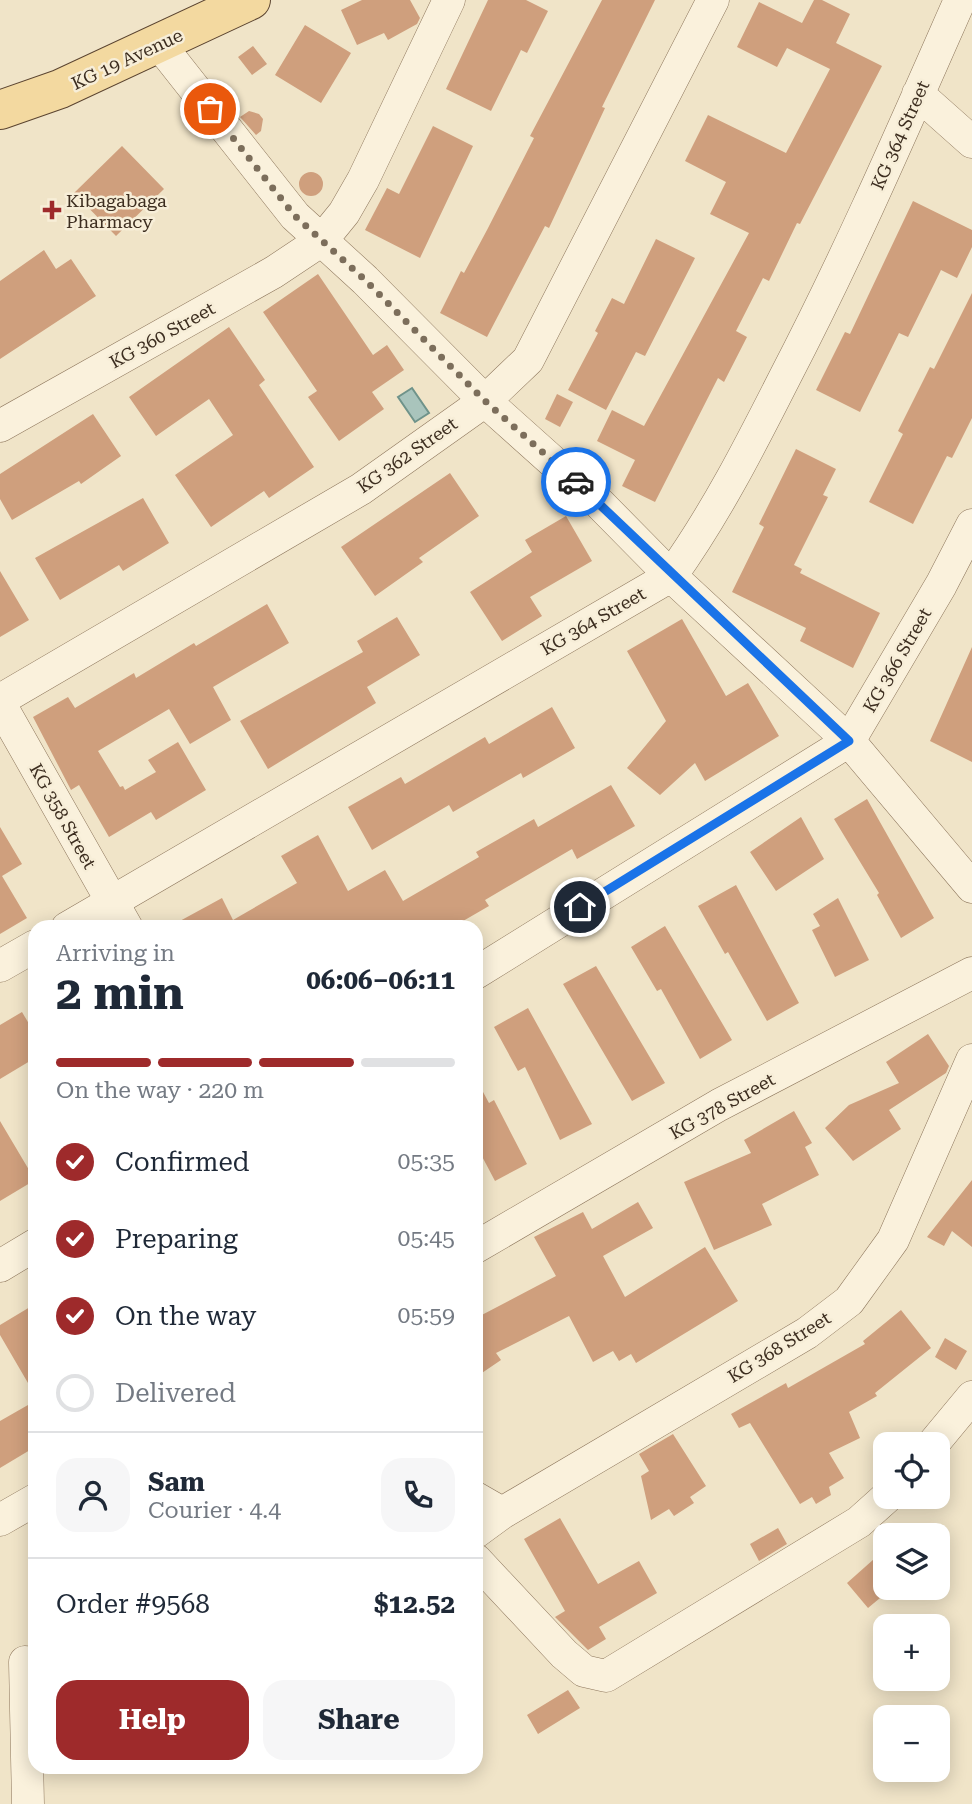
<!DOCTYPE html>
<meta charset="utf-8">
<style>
body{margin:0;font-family:"Roboto Serif",serif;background:#f6f6f7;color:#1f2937;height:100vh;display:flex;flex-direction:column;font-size:26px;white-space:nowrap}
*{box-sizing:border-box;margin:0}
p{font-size:23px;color:#747a83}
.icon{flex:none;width:38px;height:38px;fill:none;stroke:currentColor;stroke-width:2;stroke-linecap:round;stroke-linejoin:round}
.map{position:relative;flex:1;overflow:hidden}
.details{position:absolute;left:28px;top:920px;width:455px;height:854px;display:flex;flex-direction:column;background:#fff;border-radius:21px;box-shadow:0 4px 18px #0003}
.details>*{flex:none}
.tools{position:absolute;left:873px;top:1432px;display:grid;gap:14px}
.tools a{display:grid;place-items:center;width:77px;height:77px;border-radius:14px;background:#fff;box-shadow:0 4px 18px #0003;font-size:35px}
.pin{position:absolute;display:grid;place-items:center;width:60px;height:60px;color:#fff;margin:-30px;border:4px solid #fff;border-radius:50%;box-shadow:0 2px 7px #0007}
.courier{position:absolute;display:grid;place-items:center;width:70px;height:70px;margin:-35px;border:5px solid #1a73e8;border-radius:50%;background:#fff;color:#222;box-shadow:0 2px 9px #0007}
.head em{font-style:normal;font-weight:700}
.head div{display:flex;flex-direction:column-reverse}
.head{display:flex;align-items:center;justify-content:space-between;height:119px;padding:0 28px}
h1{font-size:46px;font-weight:700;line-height:52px}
.bar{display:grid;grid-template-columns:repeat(4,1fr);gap:10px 7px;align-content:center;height:84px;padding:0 28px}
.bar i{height:9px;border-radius:5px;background:#e0e1e3}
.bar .active{background:#9e2a2b}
.bar p{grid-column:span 4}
.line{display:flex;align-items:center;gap:18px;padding:0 28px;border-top:2px solid #e0e1e3}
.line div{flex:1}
.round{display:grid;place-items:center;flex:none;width:74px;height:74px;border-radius:21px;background:#f6f6f7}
ol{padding:0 28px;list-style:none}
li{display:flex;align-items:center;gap:21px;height:77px}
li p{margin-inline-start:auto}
li .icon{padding:7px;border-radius:50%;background:#9e2a2b;color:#fff;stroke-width:4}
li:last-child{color:#747a83}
li i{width:38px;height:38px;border:4px solid #e0e1e3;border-radius:50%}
.action{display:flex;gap:14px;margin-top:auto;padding:14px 28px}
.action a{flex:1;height:80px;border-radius:21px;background:#9e2a2b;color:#fff;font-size:28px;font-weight:700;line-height:80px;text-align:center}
.action a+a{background:#f6f6f7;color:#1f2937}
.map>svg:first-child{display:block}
.water{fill:#a9c4bc;stroke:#6f938a;stroke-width:2}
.building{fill:#cf9f7d}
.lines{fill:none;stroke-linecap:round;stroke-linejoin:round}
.minor-casing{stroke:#8d765c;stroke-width:33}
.major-casing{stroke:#5b4430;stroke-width:40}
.minor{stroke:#faf1dc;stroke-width:32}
.major{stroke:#f3d9a0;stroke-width:38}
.done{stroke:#7c6e5b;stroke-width:7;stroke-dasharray:0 12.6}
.route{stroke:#1a73e8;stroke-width:9}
.poi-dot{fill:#9e2a2b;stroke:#f7eed8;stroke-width:2.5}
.labels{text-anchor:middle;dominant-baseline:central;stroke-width:5;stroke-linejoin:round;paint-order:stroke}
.street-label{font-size:18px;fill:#3d2e20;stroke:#f7eed8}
.poi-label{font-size:18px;fill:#3d2e20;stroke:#f7eed8;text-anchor:start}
</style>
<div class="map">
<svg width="972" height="1804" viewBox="0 0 972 1804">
<rect width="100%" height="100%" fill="#f0e4c8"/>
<path class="water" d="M 412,388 L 429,413 L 415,422 L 398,397 Z"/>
<path class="building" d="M 362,0 L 410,0 L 420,18 L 417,24 L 388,40 L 384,33 L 357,45 L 341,10 Z
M 488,0 L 526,0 L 548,11 L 527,53 L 521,50 L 491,111 L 446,89 Z
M 602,0 L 655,0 L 602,107 L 605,108 L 549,228 L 545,226 L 487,337 L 440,313 L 461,271 L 464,273 L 487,230 L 534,138 L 530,136 Z
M 814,0 L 822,0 L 850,14 L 836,43 L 882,66 L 800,224 L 797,223 L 769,281 L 763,278 L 736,331 L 747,337 L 724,382 L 718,378 L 655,502 L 622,486 L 635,460 L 597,441 L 612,410 L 644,426 L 749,233 L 710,214 L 726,182 L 685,161 L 708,115 L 786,153 L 830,69 L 787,48 L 777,67 L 737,47 L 759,2 L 802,23 Z
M 305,25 L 351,53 L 321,103 L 275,75 Z
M 253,46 L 267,64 L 252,75 L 238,57 Z
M 249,111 L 259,114 L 263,119 L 261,131 L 256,135 L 240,117 Z
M 433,126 L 473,146 L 420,258 L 365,230 L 387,188 L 399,194 Z
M 122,146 L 164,189 L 116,236 L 74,193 Z
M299 184a12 12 0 1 1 24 0a12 12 0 1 1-24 0Z
M 913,201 L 972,230 L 972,247 L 957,278 L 941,270 L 908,337 L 899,333 L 860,412 L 816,390 L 845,332 L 850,334 Z
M 656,239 L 695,258 L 645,356 L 636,352 L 606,410 L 568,390 L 598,333 L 595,331 L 612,298 L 624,304 Z
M 44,250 L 56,269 L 71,259 L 96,296 L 0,359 L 0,281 Z
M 318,274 L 373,355 L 387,345 L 404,370 L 372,392 L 384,409 L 339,441 L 308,397 L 317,391 L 263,312 Z
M 972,293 L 972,418 L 952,458 L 947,456 L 913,524 L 869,502 L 903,434 L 898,431 L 930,367 L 934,369 Z
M 229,327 L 265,380 L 259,385 L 314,467 L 269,498 L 264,491 L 211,527 L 175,475 L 233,435 L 209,399 L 156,436 L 129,397 Z
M 557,394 L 573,402 L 560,427 L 545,419 Z
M 93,414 L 121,456 L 81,484 L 79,481 L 12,520 L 0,499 L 0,474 Z
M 796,449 L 836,469 L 823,495 L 828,497 L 794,565 L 802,569 L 800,573 L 880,613 L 853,668 L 800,641 L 806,628 L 732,592 L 764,527 L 759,524 Z
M 450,473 L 479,516 L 419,558 L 423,562 L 375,596 L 341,547 Z
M 143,498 L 169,543 L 123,571 L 119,565 L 60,600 L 35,558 Z
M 566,516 L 592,561 L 530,597 L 542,616 L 502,641 L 470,592 L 532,552 L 525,540 Z
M 0,571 L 29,620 L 0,637 Z
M 267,604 L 289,643 L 213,687 L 231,720 L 190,744 L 169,709 L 98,751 L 120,787 L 123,786 L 125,790 L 156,772 L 148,760 L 178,742 L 206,790 L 156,820 L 151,812 L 109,837 L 79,785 L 71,790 L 33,717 L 68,697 L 75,708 L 134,673 L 136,678 L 194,643 L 196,646 Z
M 397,617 L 420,655 L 367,687 L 376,703 L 268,769 L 240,721 L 363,652 L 357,641 Z
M 682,619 L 726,696 L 748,683 L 779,736 L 705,781 L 695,763 L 660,795 L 627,768 L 666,721 L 627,651 Z
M 972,647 L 972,762 L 930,741 Z
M 552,707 L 575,748 L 523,778 L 521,773 L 453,812 L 449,805 L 372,850 L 348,807 L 401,777 L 405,784 L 485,737 L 489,744 Z
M 611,785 L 635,826 L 577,859 L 572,849 L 485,900 L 489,906 L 451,928 L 167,928 L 222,898 L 233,920 L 297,883 L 281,856 L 318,835 L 348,891 L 385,870 L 403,901 L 479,857 L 476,852 L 534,819 L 538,827 Z
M 867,799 L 934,918 L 901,938 L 877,895 L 879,893 L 834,819 Z
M 801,817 L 824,859 L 776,891 L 750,852 Z
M 0,827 L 22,864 L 2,876 L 27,918 L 0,934 Z
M 736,885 L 799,1003 L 767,1021 L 728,952 L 725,954 L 698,906 Z
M 838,898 L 869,960 L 835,977 L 812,930 L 820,926 L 813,914 Z
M 665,926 L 732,1040 L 700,1059 L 661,989 L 657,991 L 631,947 Z
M 596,966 L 665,1083 L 632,1101 L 563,984 Z
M 528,1008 L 592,1124 L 560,1140 L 525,1067 L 518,1071 L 494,1027 Z
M 22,1012 L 35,1034 L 35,1058 L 0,1079 L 0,1025 Z
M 928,1034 L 949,1066 L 946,1073 L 889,1110 L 901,1129 L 853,1161 L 825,1128 L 849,1105 L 899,1083 L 886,1062 Z
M 476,1079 L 489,1103 L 494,1100 L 527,1164 L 495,1181 L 476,1145 Z
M 794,1111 L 812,1143 L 805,1147 L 819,1175 L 762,1204 L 772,1225 L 714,1250 L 684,1182 L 751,1153 L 744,1140 Z
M 0,1121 L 35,1180 L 0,1201 Z
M 972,1180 L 972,1247 L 952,1231 L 944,1246 L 927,1237 Z
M 638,1202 L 653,1228 L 603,1256 L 625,1297 L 705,1247 L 738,1301 L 636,1363 L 631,1354 L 619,1361 L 613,1351 L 593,1362 L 569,1316 L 496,1353 L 501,1360 L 476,1377 L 476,1318 L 556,1276 L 534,1237 L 583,1212 L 592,1229 Z
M 35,1304 L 35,1395 L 0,1335 L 0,1325 Z
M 901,1310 L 931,1348 L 875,1393 L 877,1396 L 849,1412 L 860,1438 L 829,1453 L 844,1478 L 829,1487 L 831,1495 L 816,1504 L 812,1497 L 800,1504 L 750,1423 L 739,1428 L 731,1414 L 786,1383 L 788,1388 L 865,1344 L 863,1341 Z
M 945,1338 L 967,1351 L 956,1370 L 935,1357 Z
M 35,1401 L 35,1447 L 0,1468 L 0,1421 Z
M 673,1434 L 706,1486 L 690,1497 L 694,1503 L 674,1516 L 669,1509 L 651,1520 L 641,1476 L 649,1471 L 639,1454 Z
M 560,1518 L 598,1584 L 639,1561 L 657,1593 L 599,1627 L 606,1639 L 588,1650 L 555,1617 L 565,1611 L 524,1539 Z
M 778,1528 L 787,1544 L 759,1561 L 750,1544 Z
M 874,1559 L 886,1572 L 886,1593 L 868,1608 L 847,1583 Z
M 568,1690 L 580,1708 L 538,1734 L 527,1715 Z"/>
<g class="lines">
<defs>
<path id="minor" d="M 160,45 L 295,216 L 365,280 L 485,401 L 599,503 L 671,576 L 849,741 L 972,887
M 918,94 L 972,142
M 0,426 L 274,272 L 322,240 L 344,213 L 363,180 L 449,0
M 0,700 L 361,489 L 485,401 L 528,360 L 713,0
M 0,704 L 127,928
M 67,928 L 671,576 C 716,513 750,446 785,377 C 849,254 904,127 960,0
M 0,966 L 35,946
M 476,973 L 849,741 L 941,585 L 972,525
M 476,1247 L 719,1105 L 972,973
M 0,1266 L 35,1245
M 933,1444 L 972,1397
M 476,1498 L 502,1513
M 0,1520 L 35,1500
M 476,1532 L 502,1513 L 807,1333 L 849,1301 L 893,1240 L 972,1060
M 476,1560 L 564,1654 L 584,1671 L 606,1676 L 859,1522 L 888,1496
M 25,1662 L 28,1804"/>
<path id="major" d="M 0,110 L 60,89 L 251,0"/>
</defs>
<use href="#minor" class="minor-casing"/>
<use href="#major" class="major-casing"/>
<use href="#minor" class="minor"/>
<use href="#major" class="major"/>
</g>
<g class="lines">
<path class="done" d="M 210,109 L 295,216 L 365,280 L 485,401 L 576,482"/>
<path class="route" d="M 576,482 L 849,741 L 580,907"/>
</g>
<path class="poi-dot" d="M48.5 199.5h7v7h7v7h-7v7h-7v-7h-7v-7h7z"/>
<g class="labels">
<g class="street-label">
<text transform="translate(127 59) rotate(-25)">KG 19 Avenue</text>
<text transform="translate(900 135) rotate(-66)">KG 364 Street</text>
<text transform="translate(162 335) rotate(-29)">KG 360 Street</text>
<text transform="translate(407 455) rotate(-35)">KG 362 Street</text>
<text transform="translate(593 621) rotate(-30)">KG 364 Street</text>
<text transform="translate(897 660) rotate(-60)">KG 366 Street</text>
<text transform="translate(63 816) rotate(61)">KG 358 Street</text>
<text transform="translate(722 1106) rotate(-29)">KG 378 Street</text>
<text transform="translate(779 1347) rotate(-32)">KG 368 Street</text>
</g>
<g class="poi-label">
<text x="66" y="200">Kibagabaga<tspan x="66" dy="21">Pharmacy</tspan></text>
</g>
</g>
</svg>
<div class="tools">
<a><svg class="icon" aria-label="locate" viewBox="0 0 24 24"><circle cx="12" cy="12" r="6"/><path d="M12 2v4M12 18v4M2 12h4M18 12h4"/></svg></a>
<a><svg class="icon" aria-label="layers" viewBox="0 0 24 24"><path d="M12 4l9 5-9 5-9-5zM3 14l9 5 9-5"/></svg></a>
<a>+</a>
<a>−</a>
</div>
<div class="pin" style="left:210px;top:109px;background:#ea580c"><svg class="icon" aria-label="bag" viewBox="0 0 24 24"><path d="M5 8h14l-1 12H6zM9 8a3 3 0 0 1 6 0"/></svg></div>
<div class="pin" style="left:580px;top:907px;background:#1f2937"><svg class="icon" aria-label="home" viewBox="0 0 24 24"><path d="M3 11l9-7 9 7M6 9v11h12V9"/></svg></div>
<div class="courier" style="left:576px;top:482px"><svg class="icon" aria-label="car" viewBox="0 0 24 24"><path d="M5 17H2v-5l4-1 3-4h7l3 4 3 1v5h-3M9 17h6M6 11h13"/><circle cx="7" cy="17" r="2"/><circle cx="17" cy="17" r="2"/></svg></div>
<section class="details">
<div class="head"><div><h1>2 min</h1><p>Arriving in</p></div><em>06:06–06:11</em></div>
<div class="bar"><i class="active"></i><i class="active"></i><i class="active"></i><i></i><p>On the way · 220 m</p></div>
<ol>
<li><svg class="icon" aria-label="check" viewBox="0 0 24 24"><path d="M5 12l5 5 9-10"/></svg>Confirmed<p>05:35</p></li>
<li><svg class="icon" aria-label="check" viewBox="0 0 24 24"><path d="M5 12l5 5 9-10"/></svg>Preparing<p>05:45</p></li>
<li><svg class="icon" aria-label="check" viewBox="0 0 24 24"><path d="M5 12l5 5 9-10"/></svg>On the way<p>05:59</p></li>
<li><i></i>Delivered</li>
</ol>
<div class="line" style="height:126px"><a class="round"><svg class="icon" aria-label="person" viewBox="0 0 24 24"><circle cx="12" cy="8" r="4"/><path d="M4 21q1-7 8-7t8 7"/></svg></a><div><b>Sam</b><p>Courier · 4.4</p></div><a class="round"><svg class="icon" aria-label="phone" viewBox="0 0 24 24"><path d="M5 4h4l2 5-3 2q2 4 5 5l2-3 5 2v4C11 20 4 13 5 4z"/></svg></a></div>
<div class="line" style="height:91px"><div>Order #9568</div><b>$12.52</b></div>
<div class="action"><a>Help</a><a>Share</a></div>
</section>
</div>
